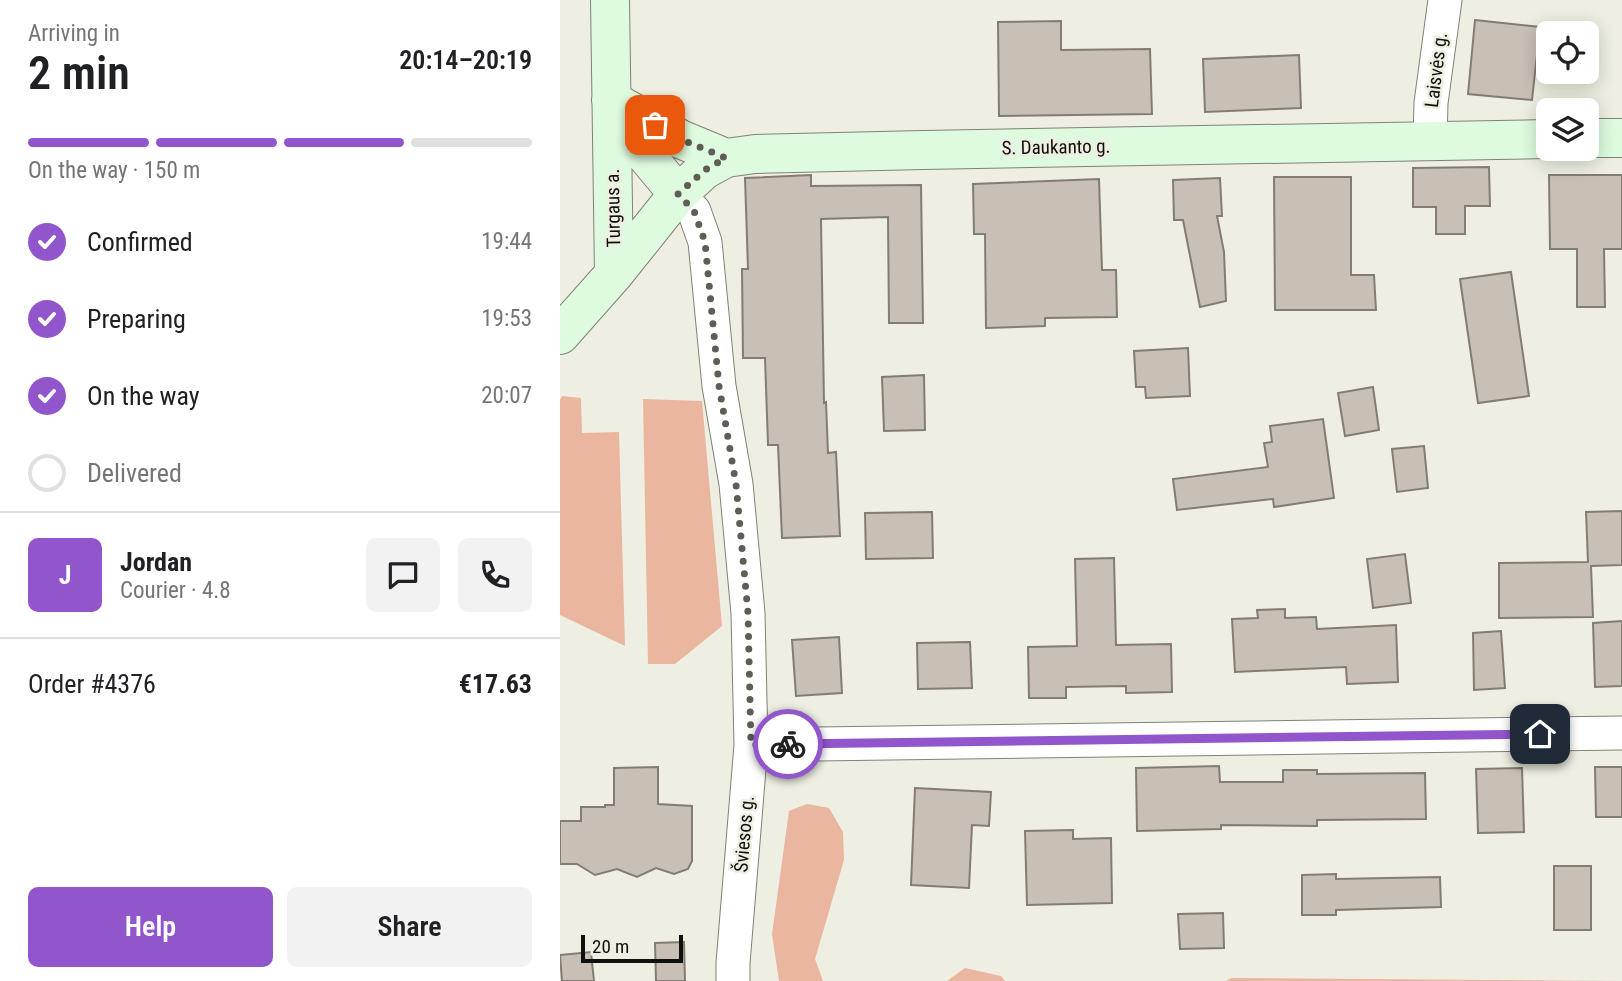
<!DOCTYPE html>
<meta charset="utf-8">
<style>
body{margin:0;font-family:"Roboto Condensed",sans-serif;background:#f2f2f2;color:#202124;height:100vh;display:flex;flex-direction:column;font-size:26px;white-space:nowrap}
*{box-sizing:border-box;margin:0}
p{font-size:23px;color:#757577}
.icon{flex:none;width:38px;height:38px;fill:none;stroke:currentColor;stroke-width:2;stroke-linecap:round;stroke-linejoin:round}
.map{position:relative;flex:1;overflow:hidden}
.drawer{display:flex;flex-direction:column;background:#fff;width:560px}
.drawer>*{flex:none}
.controls{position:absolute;left:976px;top:21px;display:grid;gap:14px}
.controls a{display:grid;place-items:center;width:63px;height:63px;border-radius:10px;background:#fff;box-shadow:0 4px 18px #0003;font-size:35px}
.scale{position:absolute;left:21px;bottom:18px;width:102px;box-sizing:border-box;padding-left:7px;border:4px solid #10100c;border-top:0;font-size:19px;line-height:24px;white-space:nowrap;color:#10100c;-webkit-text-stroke:5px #eeefe2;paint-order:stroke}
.pin{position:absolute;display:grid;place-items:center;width:60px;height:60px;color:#fff;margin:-30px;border-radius:14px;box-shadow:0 4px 10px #0006}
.courier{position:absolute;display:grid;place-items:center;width:70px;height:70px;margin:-35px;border:5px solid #9256cc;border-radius:50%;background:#fff;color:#222;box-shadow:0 2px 9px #0007}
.headline em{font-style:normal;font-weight:600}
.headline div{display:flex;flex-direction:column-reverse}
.headline{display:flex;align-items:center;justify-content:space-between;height:119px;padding:0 28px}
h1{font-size:46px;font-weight:600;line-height:52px}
.bar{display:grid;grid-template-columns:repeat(4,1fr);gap:10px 7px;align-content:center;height:84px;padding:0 28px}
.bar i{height:9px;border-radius:5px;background:#e0e0e0}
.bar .active{background:#9256cc}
.bar p{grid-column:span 4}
.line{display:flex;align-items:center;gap:18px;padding:0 28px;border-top:2px solid #e0e0e0}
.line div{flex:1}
.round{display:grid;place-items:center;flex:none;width:74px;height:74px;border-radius:10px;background:#f2f2f2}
ol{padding:0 28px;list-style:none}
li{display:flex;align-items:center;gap:21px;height:77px}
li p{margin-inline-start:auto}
li .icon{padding:7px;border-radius:50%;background:#9256cc;color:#fff;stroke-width:4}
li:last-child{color:#757577}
li i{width:38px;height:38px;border:4px solid #e0e0e0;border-radius:50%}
.primary-button{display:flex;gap:14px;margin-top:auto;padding:14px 28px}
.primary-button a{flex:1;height:80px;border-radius:10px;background:#9256cc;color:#fff;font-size:28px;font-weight:600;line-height:80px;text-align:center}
.primary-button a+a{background:#f2f2f2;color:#202124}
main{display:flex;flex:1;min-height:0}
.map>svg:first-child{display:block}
.green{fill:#ebb69f}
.building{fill:#c8c0b5;stroke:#837c72;stroke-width:2}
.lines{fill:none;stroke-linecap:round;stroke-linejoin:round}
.minor-casing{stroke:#808276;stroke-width:35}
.secondary-casing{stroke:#808276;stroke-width:40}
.minor{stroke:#fff;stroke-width:33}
.secondary{stroke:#defbdf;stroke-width:38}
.done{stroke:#5e5e57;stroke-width:7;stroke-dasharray:0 12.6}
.route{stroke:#9256cc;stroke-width:9}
.labels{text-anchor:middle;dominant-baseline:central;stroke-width:5;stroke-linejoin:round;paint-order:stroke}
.street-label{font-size:19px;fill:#10100c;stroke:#eeefe2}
</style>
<main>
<section class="drawer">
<div class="headline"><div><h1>2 min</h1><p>Arriving in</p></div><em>20:14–20:19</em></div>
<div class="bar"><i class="active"></i><i class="active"></i><i class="active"></i><i></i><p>On the way · 150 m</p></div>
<ol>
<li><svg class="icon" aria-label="check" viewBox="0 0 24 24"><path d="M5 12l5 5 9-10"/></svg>Confirmed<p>19:44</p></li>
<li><svg class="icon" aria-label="check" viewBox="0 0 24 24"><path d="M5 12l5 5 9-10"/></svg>Preparing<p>19:53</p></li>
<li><svg class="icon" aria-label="check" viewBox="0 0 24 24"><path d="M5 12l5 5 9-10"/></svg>On the way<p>20:07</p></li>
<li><i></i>Delivered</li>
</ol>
<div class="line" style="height:126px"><b class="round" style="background:#9256cc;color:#fff">J</b><div><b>Jordan</b><p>Courier · 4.8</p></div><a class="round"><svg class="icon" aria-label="chat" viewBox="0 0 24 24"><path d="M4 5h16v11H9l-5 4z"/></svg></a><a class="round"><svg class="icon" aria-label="phone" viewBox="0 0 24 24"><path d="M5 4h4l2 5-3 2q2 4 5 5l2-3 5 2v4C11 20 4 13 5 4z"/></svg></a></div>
<div class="line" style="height:91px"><div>Order #4376</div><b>€17.63</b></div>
<div class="primary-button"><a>Help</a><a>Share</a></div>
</section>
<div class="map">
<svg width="1062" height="981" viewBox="0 0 1062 981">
<rect width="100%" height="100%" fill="#eeefe2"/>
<path class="green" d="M 2,396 L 21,398 L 22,433 L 59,432 L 65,646 L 0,615 L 0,400 Z
M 83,399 L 142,401 L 162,626 L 115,664 L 88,664 Z
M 247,804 L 269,808 L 283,832 L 284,860 L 255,959 L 263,981 L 219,981 L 212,934 L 229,811 Z
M 405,968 L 441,976 L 445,981 L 387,981 Z
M 671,978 L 1062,981 L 666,981 Z"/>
<path class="building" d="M 915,20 L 980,27 L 972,100 L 908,94 Z
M 501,21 L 501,50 L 590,49 L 592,114 L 439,116 L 438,22 Z
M 739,55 L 741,108 L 645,112 L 643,59 Z
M 929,167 L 930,206 L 905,206 L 905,234 L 876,234 L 876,207 L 853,207 L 853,168 Z
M 251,175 L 251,186 L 361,185 L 363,323 L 329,323 L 328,217 L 261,219 L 264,403 L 266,402 L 268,453 L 276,452 L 280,536 L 222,538 L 218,445 L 208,445 L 205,358 L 183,358 L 182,269 L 188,269 L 185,178 Z
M 989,175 L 1062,175 L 1062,249 L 1044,249 L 1045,307 L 1017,307 L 1017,249 L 990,249 Z
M 714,177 L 791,177 L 791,275 L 814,275 L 816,310 L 715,310 Z
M 660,178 L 662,216 L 657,216 L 664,252 L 666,301 L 640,307 L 623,220 L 614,220 L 613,180 Z
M 539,179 L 542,270 L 556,270 L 557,317 L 485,318 L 485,326 L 426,328 L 425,234 L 414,234 L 413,184 Z
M 951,272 L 969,396 L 918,403 L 900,279 Z
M 628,348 L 630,396 L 586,398 L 585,387 L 576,387 L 574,351 Z
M 364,375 L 365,430 L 324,431 L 322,377 Z
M 813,387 L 819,430 L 785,436 L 778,393 Z
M 763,419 L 774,498 L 714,507 L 713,499 L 617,510 L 613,479 L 708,467 L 704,443 L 712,442 L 710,426 Z
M 864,446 L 868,488 L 837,492 L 832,449 Z
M 1062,511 L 1062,565 L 1031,566 L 1033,617 L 939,618 L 939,563 L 1028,562 L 1026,512 Z
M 372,512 L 373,558 L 306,559 L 305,513 Z
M 845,554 L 851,603 L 813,608 L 807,559 Z
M 554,558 L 556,645 L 611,644 L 612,692 L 566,693 L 566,686 L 506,687 L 506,698 L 469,698 L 468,647 L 517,646 L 515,559 Z
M 725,609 L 725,618 L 756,617 L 757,629 L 836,625 L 838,682 L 787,684 L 786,667 L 675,672 L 672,619 L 698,618 L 697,610 Z
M 1062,621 L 1062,686 L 1035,687 L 1033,623 Z
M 941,631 L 945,688 L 914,690 L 913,633 Z
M 279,637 L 282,693 L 236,696 L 232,640 Z
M 410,642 L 412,688 L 358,689 L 357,643 Z
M 659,766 L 660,782 L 723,782 L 723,770 L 757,770 L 757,774 L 865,773 L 866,819 L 757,820 L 757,826 L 661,825 L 661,829 L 577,831 L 576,768 Z
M 98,767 L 98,804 L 132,806 L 132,861 L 128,869 L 114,874 L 96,868 L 77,877 L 57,869 L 35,875 L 17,864 L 0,864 L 0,821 L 21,821 L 21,807 L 45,807 L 45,805 L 54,805 L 54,768 Z
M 1035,767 L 1062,767 L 1062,817 L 1036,817 Z
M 962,768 L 964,832 L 918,833 L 916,769 Z
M 355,788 L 431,792 L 429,826 L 412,825 L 409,888 L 351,885 Z
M 513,830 L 513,839 L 551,838 L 552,903 L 467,905 L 465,831 Z
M 994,866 L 1031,866 L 1031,930 L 994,930 Z
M 776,874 L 776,879 L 880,877 L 881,907 L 776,910 L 776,915 L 742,915 L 742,875 Z
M 663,913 L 664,948 L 620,949 L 618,914 Z
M 124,942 L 125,981 L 96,981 L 95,943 Z
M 31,952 L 34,981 L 2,981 L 0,955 Z"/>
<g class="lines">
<defs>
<path id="minor" d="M 870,140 L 871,103 L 885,0
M 118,194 L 134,211 L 145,242 L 159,386 L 176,484 L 188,613 L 191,745 L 173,963 L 173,981
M 191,745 L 1062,733"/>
<path id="secondary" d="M 50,0 L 54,274
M 51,100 L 120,139 L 166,158
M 52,102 L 79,147 L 118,194
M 1027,138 L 1062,138
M 0,335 L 54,274 L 118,194 L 144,170 L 166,158 L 195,154 L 363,150 L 989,139"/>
</defs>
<use href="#minor" class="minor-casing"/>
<use href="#secondary" class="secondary-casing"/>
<use href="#minor" class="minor"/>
<use href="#secondary" class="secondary"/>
</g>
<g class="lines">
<path class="done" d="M 95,125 L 120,139 L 166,158 L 145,170 L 118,194 L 134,211 L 145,242 L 159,386 L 176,484 L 188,613 L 191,745 L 228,744"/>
<path class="route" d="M 228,744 L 980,734"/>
</g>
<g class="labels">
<g class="street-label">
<text transform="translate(876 70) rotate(-83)">Laisvės g.</text>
<text transform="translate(496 147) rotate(-1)">S. Daukanto g.</text>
<text transform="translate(53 208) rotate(-91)">Turgaus a.</text>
<text transform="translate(184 834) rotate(-85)">Šviesos g.</text>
</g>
</g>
</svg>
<div class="controls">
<a><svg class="icon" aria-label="locate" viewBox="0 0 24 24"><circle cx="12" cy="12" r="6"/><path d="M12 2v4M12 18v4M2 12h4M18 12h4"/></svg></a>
<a><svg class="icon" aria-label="layers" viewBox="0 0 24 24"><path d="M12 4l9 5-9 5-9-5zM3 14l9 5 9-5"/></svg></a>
</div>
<div class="scale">20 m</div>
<div class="pin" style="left:95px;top:125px;background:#ea580c"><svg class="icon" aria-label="bag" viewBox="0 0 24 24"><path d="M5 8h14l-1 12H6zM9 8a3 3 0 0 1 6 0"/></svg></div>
<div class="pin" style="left:980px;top:734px;background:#1f2937"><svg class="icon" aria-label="home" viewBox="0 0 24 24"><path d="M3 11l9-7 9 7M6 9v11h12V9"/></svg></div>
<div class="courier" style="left:228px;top:744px"><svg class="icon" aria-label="bike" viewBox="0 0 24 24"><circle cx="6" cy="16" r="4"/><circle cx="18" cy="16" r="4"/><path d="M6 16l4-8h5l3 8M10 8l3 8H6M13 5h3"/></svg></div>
</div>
</main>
